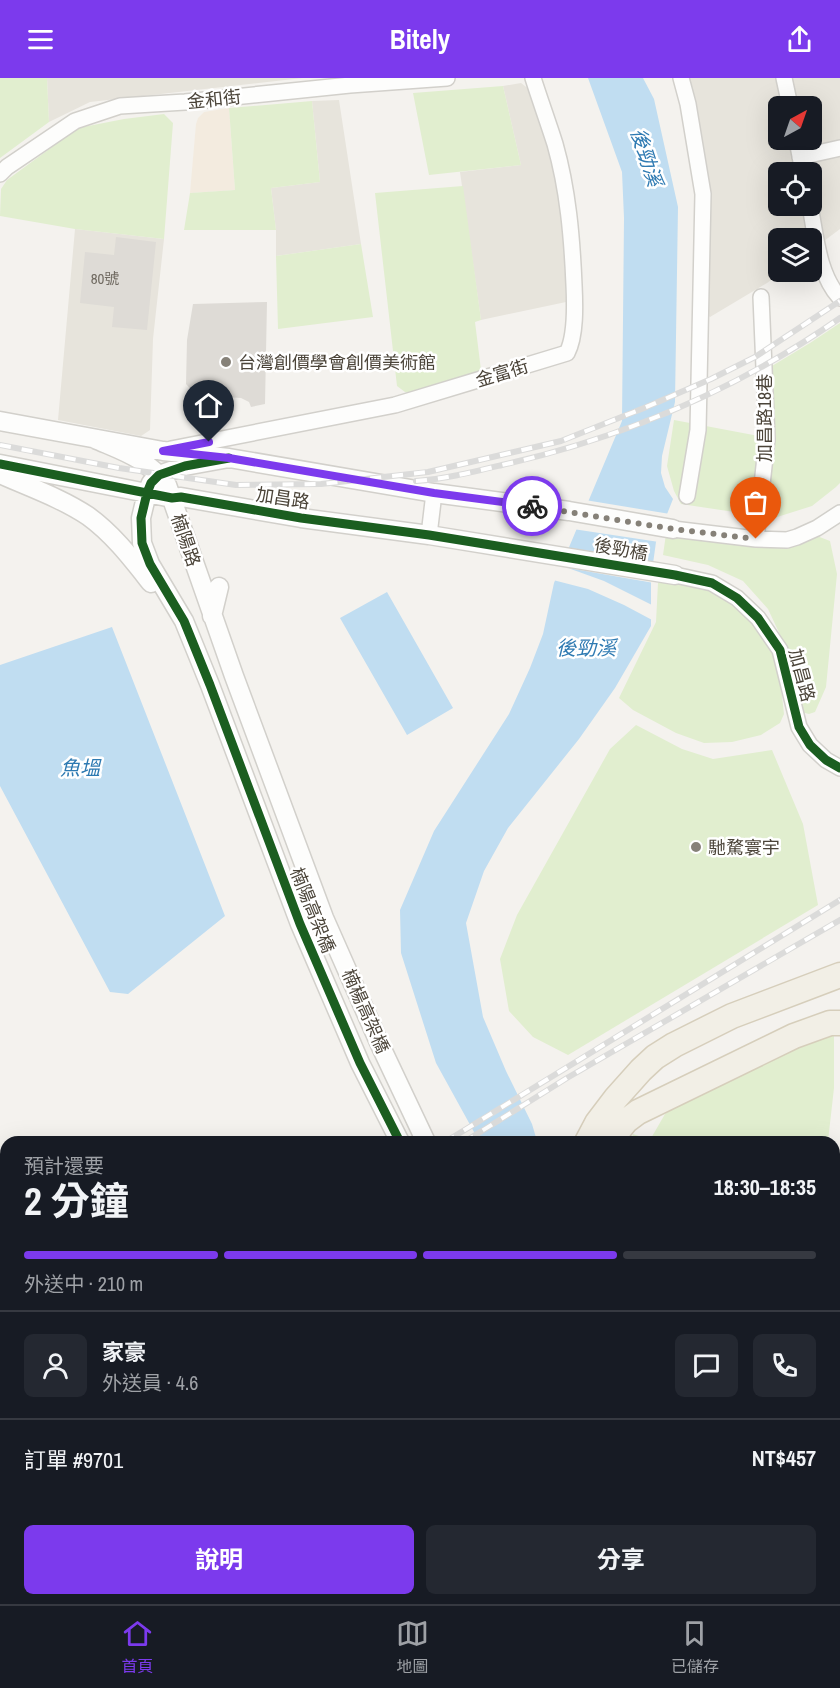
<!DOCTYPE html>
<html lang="zh-TW">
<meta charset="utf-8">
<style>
body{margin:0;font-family:"Archivo Narrow","Noto Sans TC",sans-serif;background:#242831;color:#f1f3f6;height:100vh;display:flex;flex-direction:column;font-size:22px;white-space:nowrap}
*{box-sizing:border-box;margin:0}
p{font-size:20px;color:#9ea1a6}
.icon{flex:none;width:33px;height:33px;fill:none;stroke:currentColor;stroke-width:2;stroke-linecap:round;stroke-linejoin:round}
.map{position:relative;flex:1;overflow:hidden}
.side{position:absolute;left:0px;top:1058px;width:840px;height:470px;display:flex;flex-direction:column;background:#171b24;border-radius:18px 18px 0 0;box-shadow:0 6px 24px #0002}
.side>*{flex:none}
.needle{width:39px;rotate:40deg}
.tools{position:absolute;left:768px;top:18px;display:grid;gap:12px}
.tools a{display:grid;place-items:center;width:54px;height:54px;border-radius:9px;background:#171b24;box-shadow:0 6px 24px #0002;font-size:30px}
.pin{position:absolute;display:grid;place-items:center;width:51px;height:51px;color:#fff;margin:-62px -26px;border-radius:50% 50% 50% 0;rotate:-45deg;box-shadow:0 0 6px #0007}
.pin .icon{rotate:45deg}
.courier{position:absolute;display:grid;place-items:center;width:60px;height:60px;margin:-30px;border:4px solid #7c3aed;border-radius:50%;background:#fff;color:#222;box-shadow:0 2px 8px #0007}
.headline em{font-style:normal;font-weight:700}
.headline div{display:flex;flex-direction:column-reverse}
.headline{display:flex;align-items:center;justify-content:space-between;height:102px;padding:0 24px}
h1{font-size:39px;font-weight:700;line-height:45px}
.bar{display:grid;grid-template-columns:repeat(4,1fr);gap:9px 6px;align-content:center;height:72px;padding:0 24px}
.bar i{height:8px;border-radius:4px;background:#363941}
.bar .active{background:#7c3aed}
.bar p{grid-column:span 4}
.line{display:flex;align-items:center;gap:15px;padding:0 24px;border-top:2px solid #363941}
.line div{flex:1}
.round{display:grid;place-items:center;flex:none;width:63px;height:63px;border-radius:9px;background:#242831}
.cta{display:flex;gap:12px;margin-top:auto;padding:12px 24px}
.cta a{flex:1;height:69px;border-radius:9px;background:#7c3aed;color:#fff;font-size:24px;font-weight:700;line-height:69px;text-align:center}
.cta a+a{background:#242831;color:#f1f3f6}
header{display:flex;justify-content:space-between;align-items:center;height:78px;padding:0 24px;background:#7c3aed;color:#fff;font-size:27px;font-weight:700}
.dock{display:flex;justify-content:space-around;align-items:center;height:84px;border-top:2px solid #363941;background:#171b24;font-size:16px;color:#9ea1a6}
.dock a{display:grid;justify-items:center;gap:3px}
.dock .active{color:#7c3aed}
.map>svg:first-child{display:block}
.residential{fill:#e7e4dc;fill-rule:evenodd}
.commercial{fill:#f3ebdf}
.green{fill:#e1eecf}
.water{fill:#c0ddf1}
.pier{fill:#f4f2ee}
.building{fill:#dedbd6}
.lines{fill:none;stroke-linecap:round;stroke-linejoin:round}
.minor-casing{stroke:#d2d0cb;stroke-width:18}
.tertiary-casing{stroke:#d2d0cb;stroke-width:21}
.primary-casing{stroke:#d6cebb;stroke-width:27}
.minor{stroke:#fdfdfc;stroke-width:15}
.tertiary{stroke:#fdfdfc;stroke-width:18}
.primary{stroke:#f2efe6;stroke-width:24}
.rail-casing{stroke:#dbdbda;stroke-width:6}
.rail{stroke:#fff;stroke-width:4;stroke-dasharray:11;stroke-linecap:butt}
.cycleway-casing{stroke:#fff;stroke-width:13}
.cycleway{stroke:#1b5e20;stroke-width:9}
.done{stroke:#868178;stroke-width:6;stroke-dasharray:0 10.8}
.route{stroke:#7c3aed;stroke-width:8}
.poi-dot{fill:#868178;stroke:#fff;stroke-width:2}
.labels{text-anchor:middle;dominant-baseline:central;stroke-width:5;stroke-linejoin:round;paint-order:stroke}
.number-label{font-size:15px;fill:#706a61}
.street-label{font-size:18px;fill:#4b4439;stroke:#fff}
.poi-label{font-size:18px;fill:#4b4439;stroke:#fff;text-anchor:start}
.water-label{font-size:20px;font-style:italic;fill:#2e7ab2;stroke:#fff}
</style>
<header><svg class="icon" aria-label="menu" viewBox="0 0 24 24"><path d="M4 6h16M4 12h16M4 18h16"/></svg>Bitely<svg class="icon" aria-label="share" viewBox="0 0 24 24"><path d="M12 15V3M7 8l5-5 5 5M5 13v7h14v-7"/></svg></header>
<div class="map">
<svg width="840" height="1526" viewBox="0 0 840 1526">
<rect width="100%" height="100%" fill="#f4f2ee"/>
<path class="residential" d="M 47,0 L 303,0 L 90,24 L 49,44 Z
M 688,0 L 840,0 L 840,151 L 812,172 L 812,160 L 778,160 L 778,194 L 782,194 L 767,205 L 710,239 L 704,234 ZM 778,28 L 812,28 L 812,62 L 778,62 ZM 778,94 L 812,94 L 812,128 L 778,128 Z
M 521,5 L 530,12 L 549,68 L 560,117 L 564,170 L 566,224 L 481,242 L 460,94 L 521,87 L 503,8 Z
M 339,22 L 361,166 L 276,178 L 276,152 L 271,110 L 320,104 L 312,23 Z
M 75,151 L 164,161 L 153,261 L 150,352 L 141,358 L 58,342 Z"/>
<path class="commercial" d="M 229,30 L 235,112 L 190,115 L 196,46 L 198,40 L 204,34 Z"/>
<path class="green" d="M 0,0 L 47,0 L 49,44 L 0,80 Z
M 503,8 L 521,87 L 429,97 L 413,15 Z
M 312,23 L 320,104 L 271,110 L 276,152 L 184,152 L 190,115 L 235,112 L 229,30 Z
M 164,36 L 173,45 L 164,161 L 75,151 L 0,138 L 1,111 L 7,102 L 78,50 L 124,41 Z
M 463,108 L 481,242 L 475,244 L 481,292 L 413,316 L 405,314 L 397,308 L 375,115 Z
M 361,166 L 373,239 L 278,251 L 276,178 Z
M 840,245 L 840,405 L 836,409 L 812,428 L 774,440 L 681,426 L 674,413 L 667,388 L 674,342 L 770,360 L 767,291 L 810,265 Z
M 666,456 L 817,458 L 830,463 L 837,496 L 826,609 L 815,634 L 809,636 L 801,634 L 782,561 L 768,531 L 743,503 L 708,487 L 663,477 Z
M 665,500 L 714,510 L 753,542 L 773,568 L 779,590 L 784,636 L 780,645 L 761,657 L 732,664 L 704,665 L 676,655 L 633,632 L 619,620 L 656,544 L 658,505 Z
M 636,647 L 682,671 L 713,681 L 772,672 L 803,746 L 818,827 L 568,977 L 533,959 L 509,933 L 500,881 L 517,837 L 610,671 Z
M 834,954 L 834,1010 L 828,1063 L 630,1064 L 633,1056 L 650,1062 L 665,1036 L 688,1021 L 772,976 Z
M 840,1366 L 840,1450 L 834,1446 L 834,1375 Z"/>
<path class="water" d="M 588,0 L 643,0 L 654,21 L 678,129 L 675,324 L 662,378 L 661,395 L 665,409 L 673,421 L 656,464 L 651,500 L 651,548 L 615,610 L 579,661 L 508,750 L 484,793 L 466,845 L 483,939 L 506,993 L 532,1046 L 537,1063 L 479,1063 L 436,985 L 401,875 L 400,832 L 434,753 L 509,636 L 530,590 L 543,556 L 554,505 L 622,343 L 624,140 L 622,94 Z
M 387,514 L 453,630 L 407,657 L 340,540 Z
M 112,549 L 225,838 L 128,916 L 110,914 L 0,708 L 0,587 Z
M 27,1521 L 103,1521 L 102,1526 L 27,1526 Z"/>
<path class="pier" d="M 585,422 L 670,436 L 659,464 L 573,451 Z
M 564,473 L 654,500 L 654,505 L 568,490 L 604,503 L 654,528 L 654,543 L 624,527 L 588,511 L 553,502 Z"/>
<path class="building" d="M 116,159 L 156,164 L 147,252 L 112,249 L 114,229 L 80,225 L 85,174 L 114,177 Z
M 267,224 L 265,326 L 251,329 L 249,324 L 241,320 L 196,317 L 186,306 L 187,262 L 193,226 Z"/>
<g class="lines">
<defs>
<path id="minor" d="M 681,0 L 688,26 L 703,116 L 698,352 L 687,418
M 784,0 L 790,28
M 797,62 L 803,94
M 800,79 L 840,70
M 0,96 L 7,89 L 75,43 L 120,28 L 185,24 L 350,7 L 447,0
M 810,128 C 816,158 818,196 840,220
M 171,371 L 395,327 L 567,275 C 576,258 575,227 574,207 C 572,159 568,112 555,66 C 548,44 540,22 533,0
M 673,451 L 756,461 L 787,462 L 797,459 L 817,450 L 840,435
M 429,457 L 434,415
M 756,461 L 767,361 L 761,219
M 675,497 L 712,505 L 737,520 L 758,540 L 780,572 L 799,649 L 810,667 L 826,682 L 840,690"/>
<path id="tertiary" d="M 0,343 L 163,373 L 229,380 L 434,415 L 569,433 L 673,451
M 95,361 C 125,374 146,380 167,407 L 234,598 L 324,840 L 382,971 L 426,1064
M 229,380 L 185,388 L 159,397 L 151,405 L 147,415 L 141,440 L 142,465 L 150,486 L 184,543 L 210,607 L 300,846 L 360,985 L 400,1064
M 0,386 L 172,420 L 181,419 L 301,440 L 429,457 L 675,497
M 0,396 C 29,409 61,420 88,438 C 113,456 132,481 151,505
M 212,538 L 219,509
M 834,1483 L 840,1486
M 834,1512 L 840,1515"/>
<path id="primary" d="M 587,1064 L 597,1045 L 616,1020 L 641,992 L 655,979 L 674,967 L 732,938 L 840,897
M 609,1064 L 626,1043 L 638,1034 L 794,958 L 830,945 L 840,945
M 834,1207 L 840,1185
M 834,1300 L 840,1279
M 834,1358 L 840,1350
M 834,1456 L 840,1458
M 440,1521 L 442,1526
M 476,1521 L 479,1526
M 688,1526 L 691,1521
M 721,1526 L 724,1521"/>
</defs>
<use href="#minor" class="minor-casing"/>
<use href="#tertiary" class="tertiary-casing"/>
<use href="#primary" class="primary-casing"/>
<use href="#minor" class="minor"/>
<use href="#tertiary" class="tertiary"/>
<use href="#primary" class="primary"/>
<defs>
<path id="rail" d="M 0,367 L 119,390 L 236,407 L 321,406 L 428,394 L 561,363 L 644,330 L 711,301 L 755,279 L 840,223
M 416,403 C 445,401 473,394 502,387 C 622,360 738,311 840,240
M 445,1064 L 840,822
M 464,1064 L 567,1000 L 840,842
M 0,1427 L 6,1420
M 0,1443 L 6,1436"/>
</defs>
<use href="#rail" class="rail-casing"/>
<use href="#rail" class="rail"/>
<defs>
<path id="cycleway" d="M 229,380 L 185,388 L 159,397 L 151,405 L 147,415 L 141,440 L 142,465 L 150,486 L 184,543 L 210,607 L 300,846 L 360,985 L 400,1064
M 0,386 L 172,420 L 181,419 L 301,440 L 429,457 L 675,497 L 712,505 L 737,520 L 758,540 L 780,572 L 799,649 L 810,667 L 826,682 L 840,690"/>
</defs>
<use href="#cycleway" class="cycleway-casing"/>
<use href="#cycleway" class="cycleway"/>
</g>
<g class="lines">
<path class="done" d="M 532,428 L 673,451 L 756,461"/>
<path class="route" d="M 209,364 L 163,373 L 229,380 L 434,415 L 532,428"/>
</g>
<g class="poi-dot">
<circle cx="226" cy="284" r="6"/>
<circle cx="696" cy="769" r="6"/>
</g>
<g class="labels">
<g class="number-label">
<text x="105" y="200">80號</text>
</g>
<g class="street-label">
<text transform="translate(214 21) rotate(-6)">金和街</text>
<text transform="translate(502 295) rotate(-17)">金富街</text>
<text transform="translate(764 340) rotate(-90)">加昌路18巷</text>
<text transform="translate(283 420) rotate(9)">加昌路</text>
<text transform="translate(186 462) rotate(71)">楠陽路</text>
<text transform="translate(621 471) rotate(10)">後勁橋</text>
<text transform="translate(802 597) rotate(75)">加昌路</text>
<text transform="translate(313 832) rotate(68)">楠陽高架橋</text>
<text transform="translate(366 933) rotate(66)">楠楊高架橋</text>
</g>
<g class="poi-label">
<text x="238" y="284">台灣創價學會創價美術館</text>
<text x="708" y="769">馳騖寰宇</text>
</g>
<g class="water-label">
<text transform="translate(647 79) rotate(72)">後勁溪</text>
<text x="586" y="569">後勁溪</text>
<text x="80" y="689">魚塭</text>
</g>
</g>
</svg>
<div class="tools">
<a><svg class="needle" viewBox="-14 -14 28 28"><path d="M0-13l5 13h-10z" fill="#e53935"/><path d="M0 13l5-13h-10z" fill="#9ea1a6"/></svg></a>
<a><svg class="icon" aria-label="locate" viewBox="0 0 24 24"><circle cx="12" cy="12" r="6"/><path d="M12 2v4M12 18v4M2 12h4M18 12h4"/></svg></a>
<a><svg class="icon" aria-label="layers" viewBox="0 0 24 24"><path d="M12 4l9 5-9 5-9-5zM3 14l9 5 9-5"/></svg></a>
</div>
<div class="pin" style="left:756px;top:461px;background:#ea580c"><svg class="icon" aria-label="bag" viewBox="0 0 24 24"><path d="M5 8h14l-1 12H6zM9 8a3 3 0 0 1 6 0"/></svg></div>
<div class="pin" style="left:209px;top:364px;background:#1f2937"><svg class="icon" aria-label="home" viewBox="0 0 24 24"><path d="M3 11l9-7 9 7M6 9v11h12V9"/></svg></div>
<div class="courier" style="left:532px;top:428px"><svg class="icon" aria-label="bike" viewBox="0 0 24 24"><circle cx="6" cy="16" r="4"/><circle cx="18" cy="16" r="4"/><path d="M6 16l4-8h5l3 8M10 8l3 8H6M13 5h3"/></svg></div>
<section class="side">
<div class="headline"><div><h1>2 分鐘</h1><p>預計還要</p></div><em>18:30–18:35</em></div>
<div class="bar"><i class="active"></i><i class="active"></i><i class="active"></i><i></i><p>外送中 · 210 m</p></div>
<div class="line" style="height:108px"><a class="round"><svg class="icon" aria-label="person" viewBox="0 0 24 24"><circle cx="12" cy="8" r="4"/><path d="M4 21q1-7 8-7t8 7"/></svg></a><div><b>家豪</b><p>外送員 · 4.6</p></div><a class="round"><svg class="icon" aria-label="chat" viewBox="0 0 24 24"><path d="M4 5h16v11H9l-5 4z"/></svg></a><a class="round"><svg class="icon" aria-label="phone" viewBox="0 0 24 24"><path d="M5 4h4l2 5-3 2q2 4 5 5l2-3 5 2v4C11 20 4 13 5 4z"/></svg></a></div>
<div class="line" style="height:78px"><div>訂單 #9701</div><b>NT$457</b></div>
<div class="cta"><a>說明</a><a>分享</a></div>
</section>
</div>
<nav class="dock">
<a class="active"><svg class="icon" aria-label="home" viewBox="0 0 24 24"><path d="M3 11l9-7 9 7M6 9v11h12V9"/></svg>首頁</a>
<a><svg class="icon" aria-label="map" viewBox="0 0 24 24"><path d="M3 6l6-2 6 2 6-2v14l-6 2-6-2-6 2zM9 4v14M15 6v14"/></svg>地圖</a>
<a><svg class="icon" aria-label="saved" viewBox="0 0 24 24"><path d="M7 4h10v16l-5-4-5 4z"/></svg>已儲存</a>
</nav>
